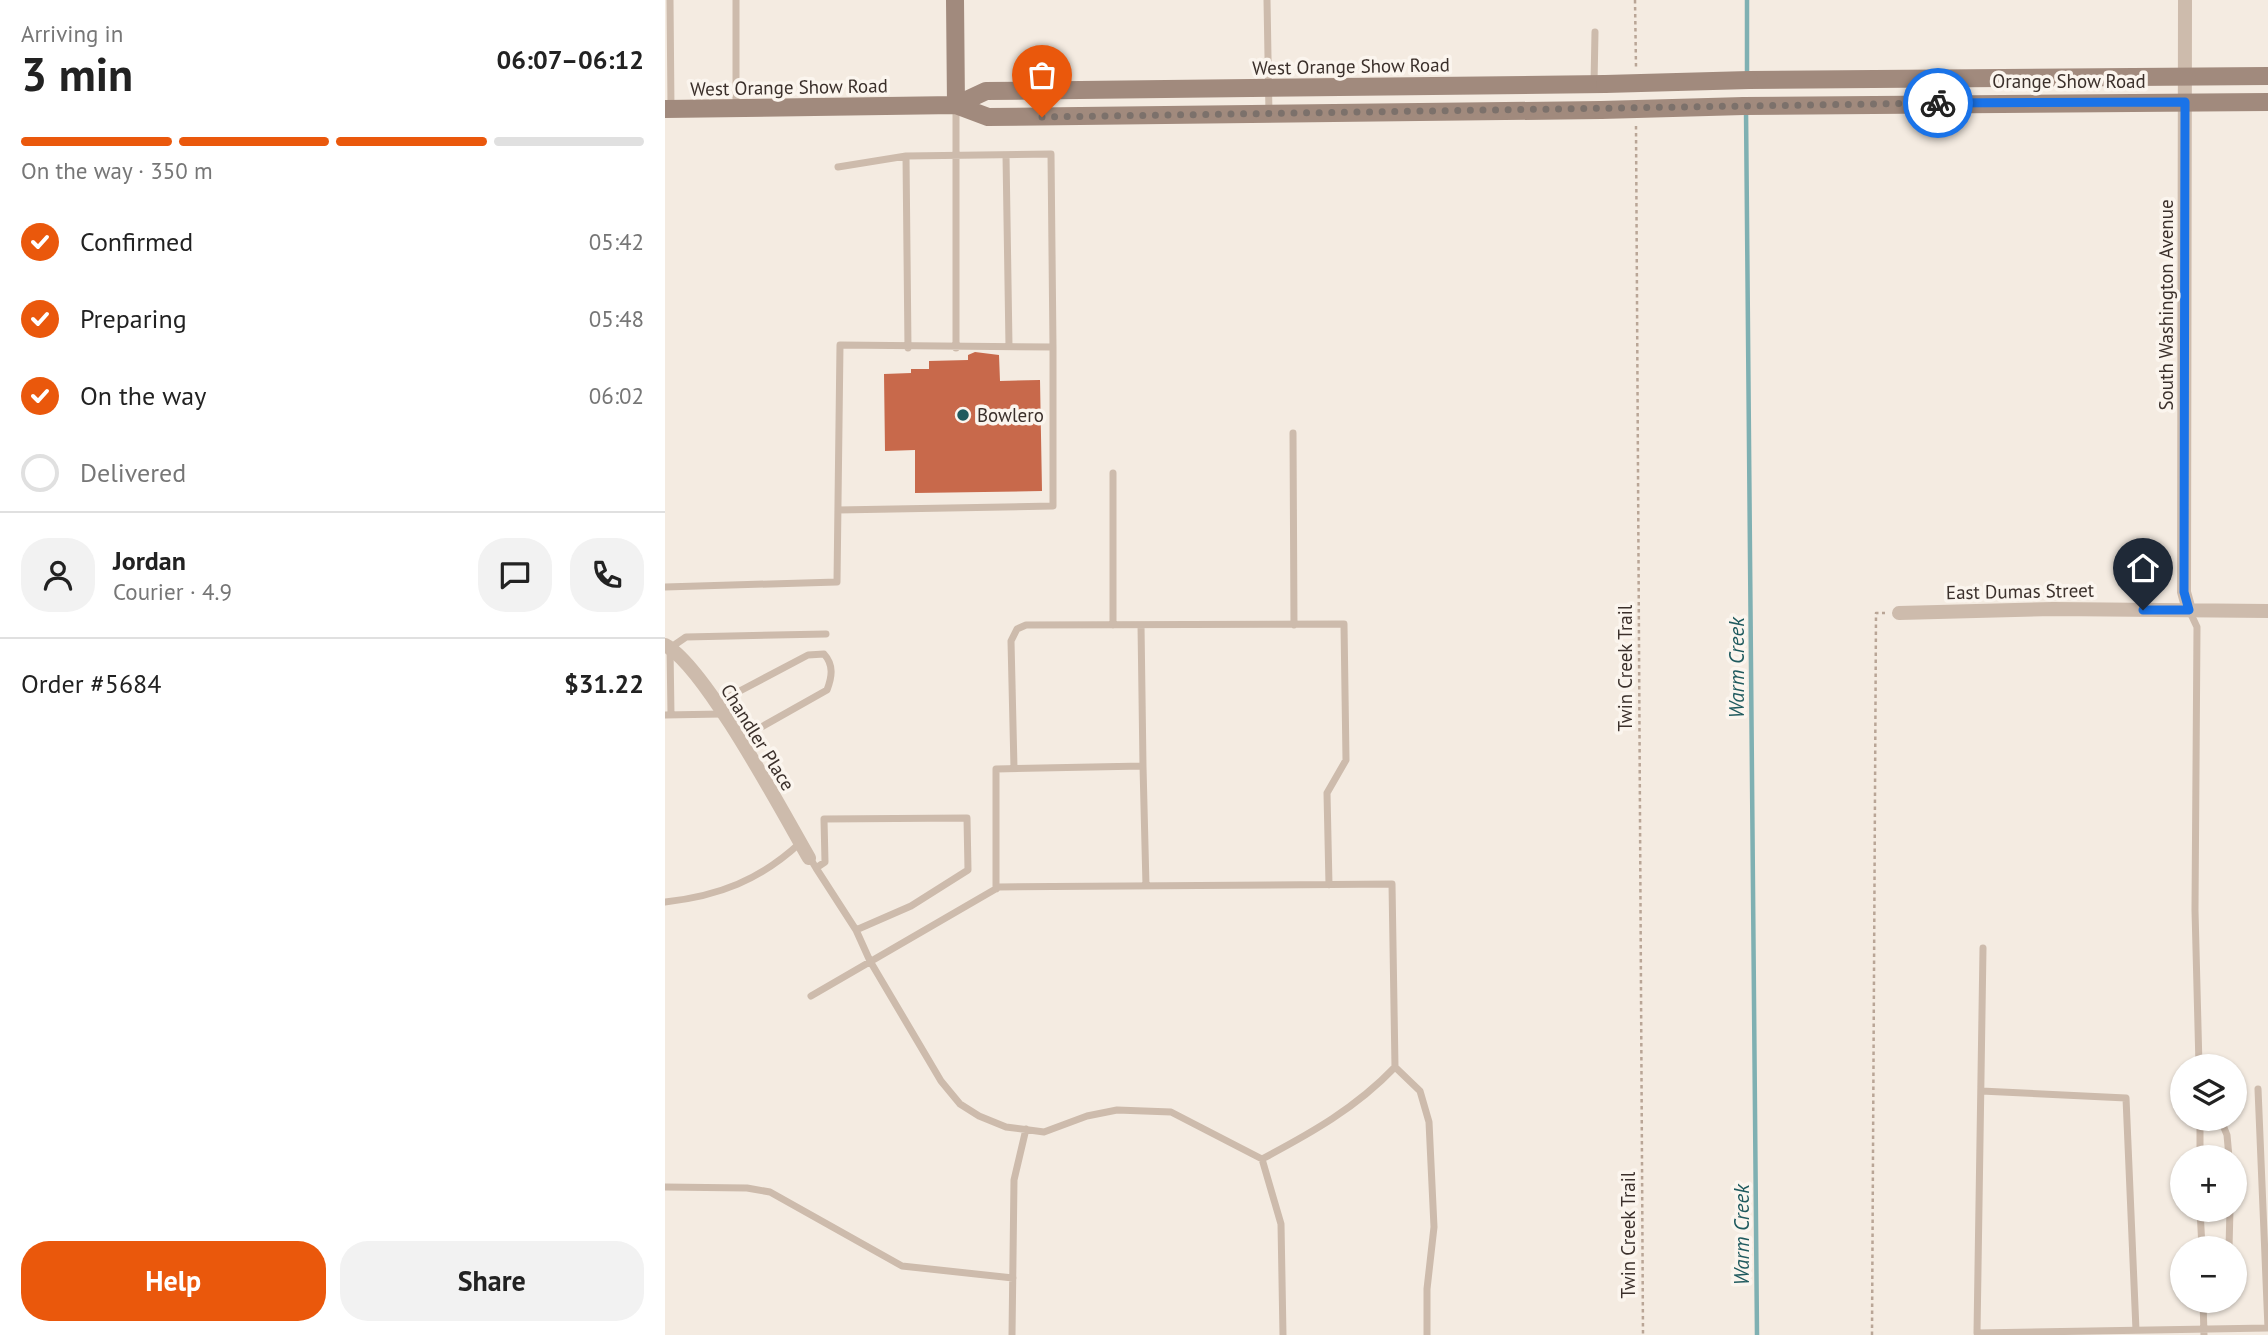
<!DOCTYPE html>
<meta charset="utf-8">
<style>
body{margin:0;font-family:"PT Sans",sans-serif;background:#f2f2f2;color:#222;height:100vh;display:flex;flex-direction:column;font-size:26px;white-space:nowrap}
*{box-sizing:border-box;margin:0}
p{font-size:23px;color:#767676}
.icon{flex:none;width:38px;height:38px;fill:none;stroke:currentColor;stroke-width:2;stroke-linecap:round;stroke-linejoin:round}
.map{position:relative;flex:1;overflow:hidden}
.side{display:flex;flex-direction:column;background:#fff;width:665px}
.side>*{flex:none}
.controls{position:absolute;left:1505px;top:1054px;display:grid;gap:14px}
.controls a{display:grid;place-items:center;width:77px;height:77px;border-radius:50%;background:#fff;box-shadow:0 2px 5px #0004;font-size:35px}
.pin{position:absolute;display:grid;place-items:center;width:60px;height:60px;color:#fff;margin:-72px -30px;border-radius:50% 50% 50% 0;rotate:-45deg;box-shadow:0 0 7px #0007}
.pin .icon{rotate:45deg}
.courier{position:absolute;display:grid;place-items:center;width:70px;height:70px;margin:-35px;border:5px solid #1a73e8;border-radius:50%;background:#fff;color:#222;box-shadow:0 2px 9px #0007}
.summary em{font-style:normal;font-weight:600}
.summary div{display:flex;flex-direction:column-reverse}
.summary{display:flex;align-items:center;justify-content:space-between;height:119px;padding:0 21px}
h1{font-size:46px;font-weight:600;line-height:52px}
.bar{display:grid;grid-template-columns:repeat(4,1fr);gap:10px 7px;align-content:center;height:84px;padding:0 21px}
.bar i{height:9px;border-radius:5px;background:#e0e0e0}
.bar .on{background:#ea580c}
.bar p{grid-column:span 4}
.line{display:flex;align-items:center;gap:18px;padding:0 21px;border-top:2px solid #e0e0e0}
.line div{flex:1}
.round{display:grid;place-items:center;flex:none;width:74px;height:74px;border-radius:28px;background:#f2f2f2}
ol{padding:0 21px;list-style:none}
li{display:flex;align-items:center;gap:21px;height:77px}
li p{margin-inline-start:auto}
li .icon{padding:7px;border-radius:50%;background:#ea580c;color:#fff;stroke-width:4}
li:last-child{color:#767676}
li i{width:38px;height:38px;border:4px solid #e0e0e0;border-radius:50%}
.primary-button{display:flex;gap:14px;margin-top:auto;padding:14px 21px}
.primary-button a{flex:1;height:80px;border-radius:28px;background:#ea580c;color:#fff;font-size:28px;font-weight:600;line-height:80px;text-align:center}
.primary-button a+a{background:#f2f2f2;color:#222}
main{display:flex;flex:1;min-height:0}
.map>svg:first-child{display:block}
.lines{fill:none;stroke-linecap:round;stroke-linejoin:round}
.stream{stroke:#7fb0b2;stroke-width:4.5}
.building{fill:#c8694b}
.path{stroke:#b9a596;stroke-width:2.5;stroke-dasharray:3.5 3.5;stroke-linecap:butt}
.lane{stroke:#cdbbac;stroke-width:7}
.street{stroke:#cdbbac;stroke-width:14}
.secondary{stroke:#a18a7d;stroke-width:18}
.secondary-bridge{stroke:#a18a7d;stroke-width:18}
.done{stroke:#7c716b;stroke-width:7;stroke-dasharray:0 12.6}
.route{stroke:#1a73e8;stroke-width:9}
.poi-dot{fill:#1f5a5e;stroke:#fbf5ee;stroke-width:2.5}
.labels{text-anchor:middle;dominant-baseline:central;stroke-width:7;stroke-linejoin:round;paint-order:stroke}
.street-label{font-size:19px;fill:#3b302b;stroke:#fbf5ee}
.poi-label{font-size:19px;fill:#3b302b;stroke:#fbf5ee;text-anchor:start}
.water-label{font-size:21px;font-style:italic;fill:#1f5a5e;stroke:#fbf5ee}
</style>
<main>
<section class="side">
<div class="summary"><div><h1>3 min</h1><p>Arriving in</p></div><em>06:07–06:12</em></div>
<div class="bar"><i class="on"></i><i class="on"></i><i class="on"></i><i></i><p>On the way · 350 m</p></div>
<ol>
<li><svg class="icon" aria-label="check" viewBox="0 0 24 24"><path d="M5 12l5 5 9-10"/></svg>Confirmed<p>05:42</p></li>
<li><svg class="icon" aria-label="check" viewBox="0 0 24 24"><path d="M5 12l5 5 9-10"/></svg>Preparing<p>05:48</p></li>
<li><svg class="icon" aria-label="check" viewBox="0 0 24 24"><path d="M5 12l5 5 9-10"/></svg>On the way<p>06:02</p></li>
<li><i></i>Delivered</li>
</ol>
<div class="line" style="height:126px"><a class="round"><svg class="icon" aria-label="person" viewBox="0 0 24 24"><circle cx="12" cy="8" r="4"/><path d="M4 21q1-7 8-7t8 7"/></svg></a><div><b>Jordan</b><p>Courier · 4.9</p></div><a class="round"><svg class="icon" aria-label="chat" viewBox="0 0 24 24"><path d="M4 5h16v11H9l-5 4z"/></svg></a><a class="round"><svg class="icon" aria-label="phone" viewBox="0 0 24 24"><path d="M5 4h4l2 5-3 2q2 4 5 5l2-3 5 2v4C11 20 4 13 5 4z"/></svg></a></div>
<div class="line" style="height:91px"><div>Order #5684</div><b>$31.22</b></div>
<div class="primary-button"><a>Help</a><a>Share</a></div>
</section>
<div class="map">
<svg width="1603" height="1335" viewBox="0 0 1603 1335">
<rect width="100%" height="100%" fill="#f4ebe1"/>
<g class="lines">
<path class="stream" d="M 1082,76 L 1082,0
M 1081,109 L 1092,1335"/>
</g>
<path class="building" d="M 310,352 L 334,355 L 335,381 L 375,380 L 377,491 L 250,493 L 250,450 L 220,451 L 219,374 L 246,373 L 246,369 L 264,369 L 264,361 L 303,360 L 303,355 Z"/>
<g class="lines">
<path class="path" d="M 970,0 L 971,67
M 971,126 L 978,1335
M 1207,1335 L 1211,613 L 1220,613"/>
<path class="lane" d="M 5,0 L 6,108
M 71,0 L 71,108
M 602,0 L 604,114
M 929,84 L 930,32
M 291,107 L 291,348
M 341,155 L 344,346
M 241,156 L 243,348
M 628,433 L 629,625
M 448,473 L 448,625
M 173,510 L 388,506 L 388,347
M 0,587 L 172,582 L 175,345 L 388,347 L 386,154 L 241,156 L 173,167
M 1524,610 L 1532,627 L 1530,910 L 1534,1066
M 476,625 L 478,766
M 52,703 L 143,655 L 159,654 C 169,665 167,677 162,690 L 75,739
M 0,715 L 57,714
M 6,715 L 5,648 L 21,637 L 161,634
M 349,768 L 346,641 L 352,629 L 361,625 L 679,624 L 681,760 L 662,793 L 664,885
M 145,858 L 151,868 L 191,930 L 246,906 L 303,870 L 302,818 L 159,819 L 160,862 L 151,868
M 331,889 L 331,769 L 478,766 L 481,886
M 0,902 C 54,896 95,880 135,843
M 191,930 L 205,961 L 276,1081 L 295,1104 L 314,1116 L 341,1127 L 379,1132 L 422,1116 L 452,1110 L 506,1112 L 597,1159 L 616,1224 L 618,1335
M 1318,948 L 1312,1333 L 1603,1328
M 146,996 L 334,887 L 727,884 L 730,1067 C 691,1108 646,1133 597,1159
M 730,1067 L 755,1091 L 764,1122 L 769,1227 L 762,1289 L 762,1335
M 1593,1089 L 1603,1328
M 1316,1091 L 1461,1098 L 1471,1330
M 1535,1118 L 1535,1157
M 1555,1118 L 1562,1135 L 1564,1157
M 0,1187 L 82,1188 L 105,1192 L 237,1266 L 348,1278
M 1535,1209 L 1537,1248
M 1564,1248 L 1565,1209
M 1538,1300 L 1539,1335
M 347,1335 L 349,1180 L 361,1129"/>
<path class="street" d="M 1520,0 L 1519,592 L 1524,610
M 1234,613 L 1388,609 L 1603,611
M 0,645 C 40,666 118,813 144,858"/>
<path class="secondary" d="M 290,0 L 291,105
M 1084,80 L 1603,76
M 291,105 L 321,91 L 940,84
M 1079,106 L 1603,102
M 0,109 L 291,105 L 323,117 L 936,110"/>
<path class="secondary-bridge" d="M 940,84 L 1084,80
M 936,110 L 1079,106"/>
</g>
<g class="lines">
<path class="done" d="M 377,117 L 1273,103"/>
<path class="route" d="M 1273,103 L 1520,102 L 1519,592 L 1524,610 L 1478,610"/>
</g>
<circle class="poi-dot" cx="298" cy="415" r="7"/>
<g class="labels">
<g class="street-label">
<text transform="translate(686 66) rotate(-1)">West Orange Show Road</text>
<text x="1404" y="81">Orange Show Road</text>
<text transform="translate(124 87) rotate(-1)">West Orange Show Road</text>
<text transform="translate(1501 305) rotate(-90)">South Washington Avenue</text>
<text transform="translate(1355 591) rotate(-1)">East Dumas Street</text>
<text transform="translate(960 668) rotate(-90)">Twin Creek Trail</text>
<text transform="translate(93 737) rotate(58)">Chandler Place</text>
<text transform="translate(963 1235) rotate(-90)">Twin Creek Trail</text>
</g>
<g class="poi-label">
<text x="312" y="415">Bowlero</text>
</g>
<g class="water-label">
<text transform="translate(1071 668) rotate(-90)">Warm Creek</text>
<text transform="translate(1076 1235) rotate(-90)">Warm Creek</text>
</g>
</g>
</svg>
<div class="controls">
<a><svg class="icon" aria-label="layers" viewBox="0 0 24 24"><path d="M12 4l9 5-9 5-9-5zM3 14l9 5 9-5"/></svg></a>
<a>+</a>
<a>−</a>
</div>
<div class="pin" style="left:377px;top:117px;background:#ea580c"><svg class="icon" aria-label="bag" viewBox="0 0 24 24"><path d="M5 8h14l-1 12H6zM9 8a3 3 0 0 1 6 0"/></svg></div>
<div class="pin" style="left:1478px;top:610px;background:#1f2937"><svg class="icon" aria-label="home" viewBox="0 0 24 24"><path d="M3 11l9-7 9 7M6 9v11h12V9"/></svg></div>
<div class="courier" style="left:1273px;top:103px"><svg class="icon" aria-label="bike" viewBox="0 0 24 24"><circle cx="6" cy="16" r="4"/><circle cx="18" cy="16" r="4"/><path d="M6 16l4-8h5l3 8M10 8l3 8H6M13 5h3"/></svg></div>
</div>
</main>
